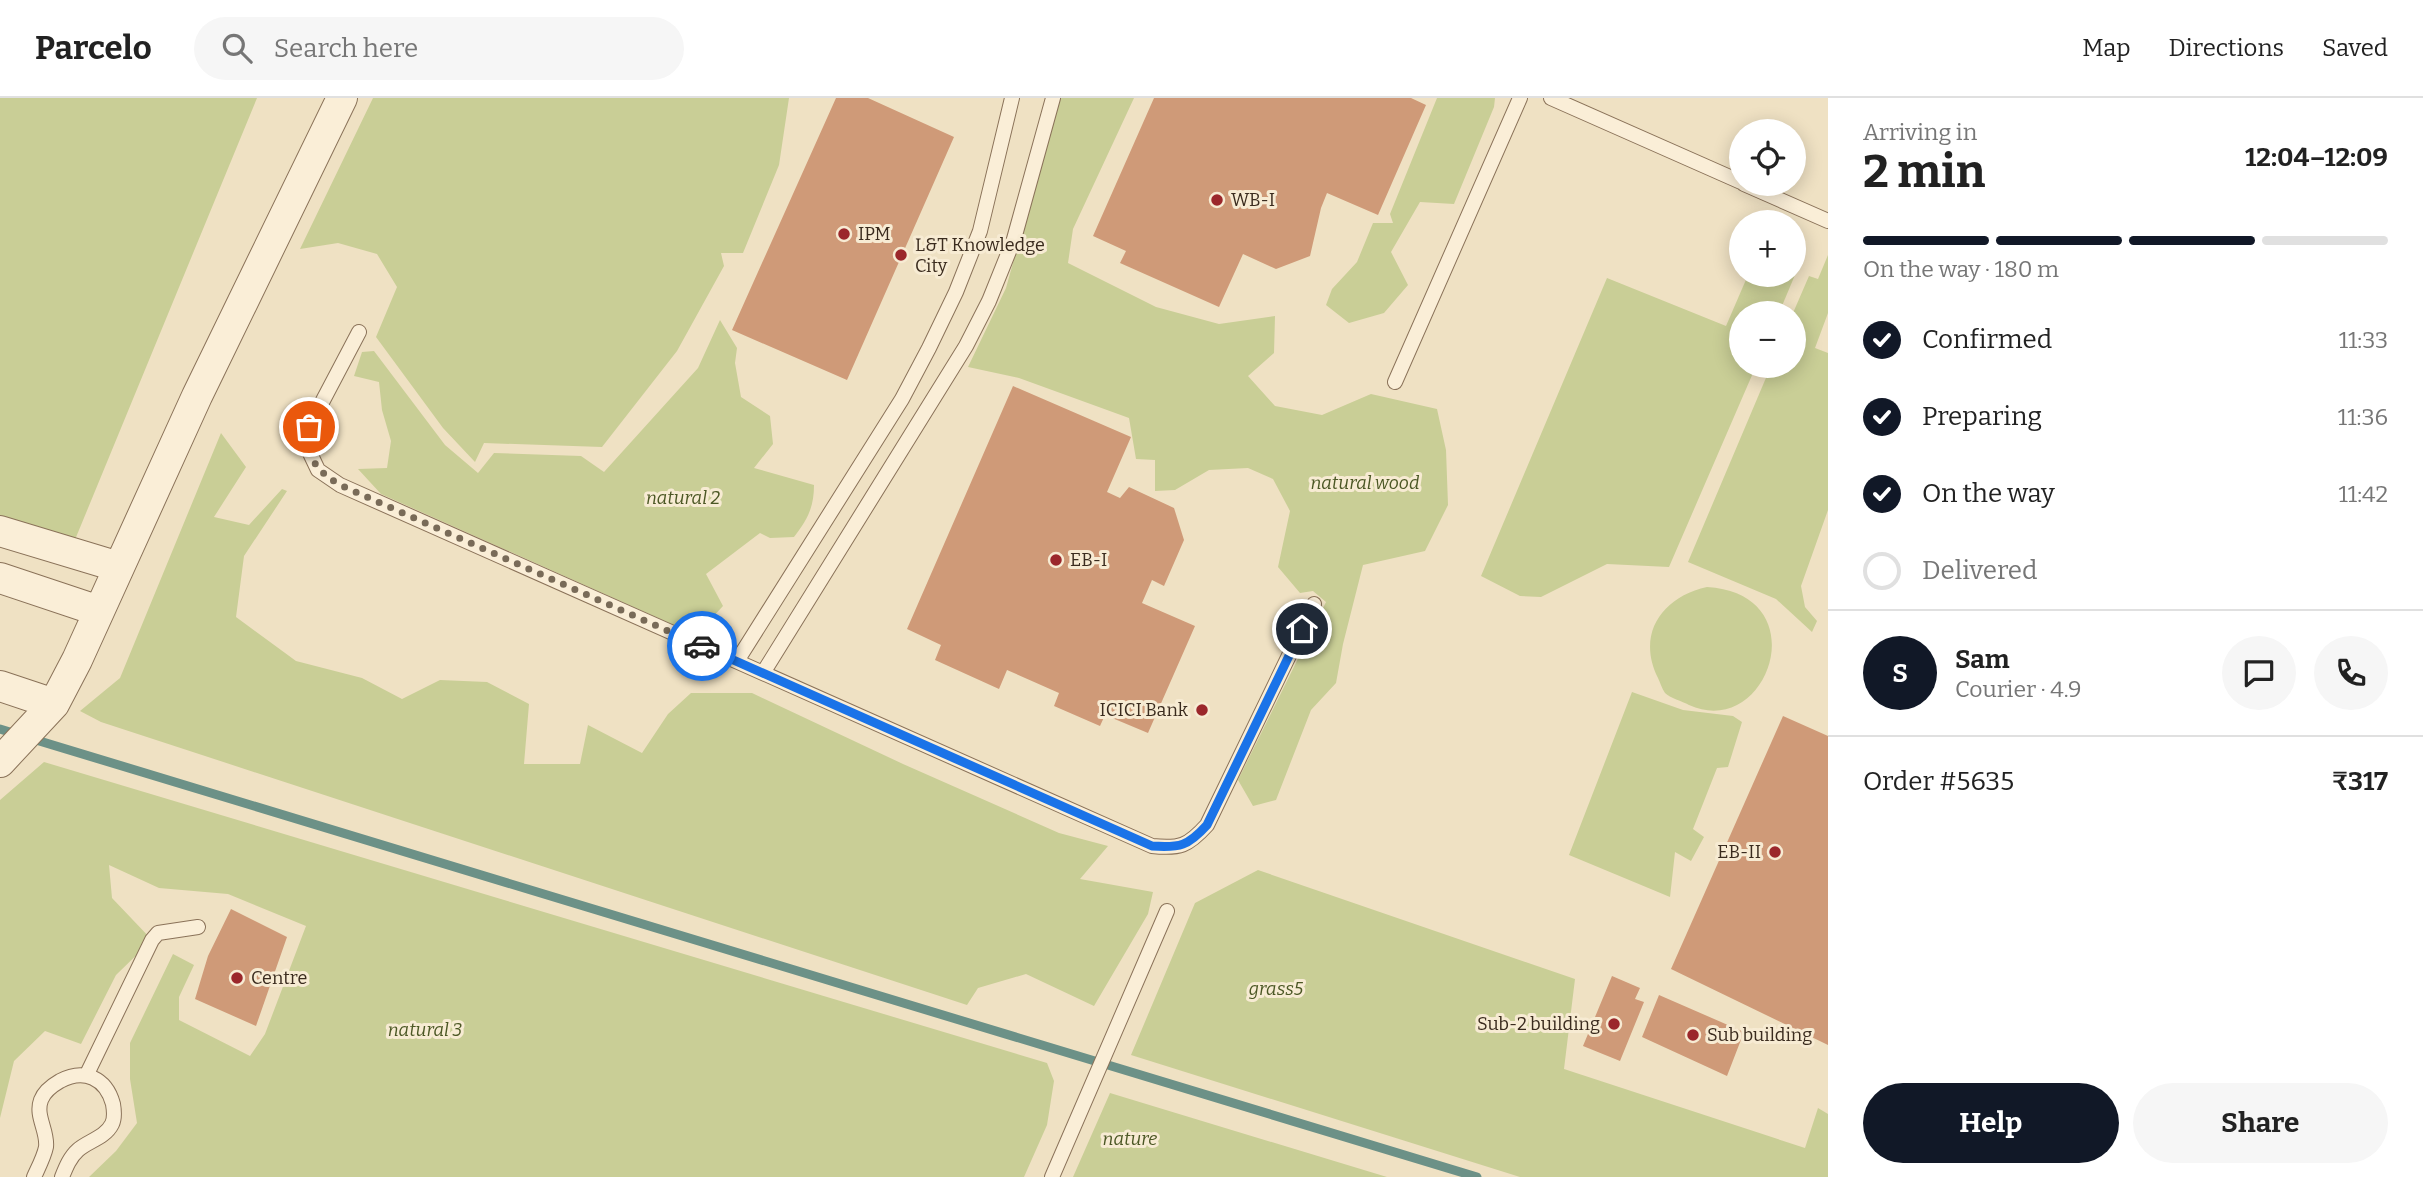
<!DOCTYPE html>
<meta charset="utf-8">
<style>
body{margin:0;font-family:Bitter,serif;background:#f6f6f6;color:#222;height:100vh;display:flex;flex-direction:column;font-size:26px;white-space:nowrap}
*{box-sizing:border-box;margin:0}
p{font-size:23px;color:#767676}
.icon{flex:none;width:38px;height:38px;fill:none;stroke:currentColor;stroke-width:2;stroke-linecap:round;stroke-linejoin:round}
.map{position:relative;flex:1;overflow:hidden}
.panel{display:flex;flex-direction:column;background:#fff;width:595px}
.panel>*{flex:none}
.buttons{position:absolute;left:1729px;top:21px;display:grid;gap:14px}
.buttons a{display:grid;place-items:center;width:77px;height:77px;border-radius:50%;background:#fff;box-shadow:0 4px 18px #0003;font-size:35px}
.pin{position:absolute;display:grid;place-items:center;width:60px;height:60px;color:#fff;margin:-30px;border:4px solid #fff;border-radius:50%;box-shadow:0 2px 7px #0007}
.courier{position:absolute;display:grid;place-items:center;width:70px;height:70px;margin:-35px;border:5px solid #1a73e8;border-radius:50%;background:#fff;color:#222;box-shadow:0 2px 9px #0007}
.head em{font-style:normal;font-weight:700}
.head div{display:flex;flex-direction:column-reverse}
.head{display:flex;align-items:center;justify-content:space-between;height:119px;padding:0 35px}
h1{font-size:46px;font-weight:700;line-height:52px}
.bar{display:grid;grid-template-columns:repeat(4,1fr);gap:10px 7px;align-content:center;height:84px;padding:0 35px}
.bar i{height:9px;border-radius:5px;background:#e0e0e0}
.bar .selected{background:#111827}
.bar p{grid-column:span 4}
.line{display:flex;align-items:center;gap:18px;padding:0 35px;border-top:2px solid #e0e0e0}
.line div{flex:1}
.round{display:grid;place-items:center;flex:none;width:74px;height:74px;border-radius:37px;background:#f6f6f6}
ol{padding:0 35px;list-style:none}
li{display:flex;align-items:center;gap:21px;height:77px}
li p{margin-inline-start:auto}
li .icon{padding:7px;border-radius:50%;background:#111827;color:#fff;stroke-width:4}
li:last-child{color:#767676}
li i{width:38px;height:38px;border:4px solid #e0e0e0;border-radius:50%}
.primary-button{display:flex;gap:14px;margin-top:auto;padding:14px 35px}
.primary-button a{flex:1;height:80px;border-radius:42px;background:#111827;color:#fff;font-size:28px;font-weight:700;line-height:80px;text-align:center}
.primary-button a+a{background:#f6f6f6;color:#222}
header{display:flex;align-items:center;gap:42px;box-sizing:border-box;height:98px;padding:0 35px;background:#fff;border-bottom:2px solid #e0e0e0}
header strong{font-size:33px}
nav{display:flex;gap:38px;margin-inline-start:auto;font-size:24px}
.search{width:490px;height:63px;background:#f6f6f6;display:flex;align-items:center;gap:18px;box-sizing:border-box;padding:0 24px;border-radius:38px;color:#767676;font-size:26px}
main{display:flex;flex:1;min-height:0}
.map>svg:first-child{display:block}
.green{fill:#c9ce96}
.lines{fill:none;stroke-linecap:round;stroke-linejoin:round}
.stream{stroke:#6c9187;stroke-width:9}
.building{fill:#cf9a78}
.service-casing{stroke:#8a7259;stroke-width:16}
.minor-casing{stroke:#8a7259;stroke-width:32}
.service{stroke:#faeed7;stroke-width:14}
.minor{stroke:#faeed7;stroke-width:30}
.done{stroke:#796b58;stroke-width:7;stroke-dasharray:0 12.6}
.route{stroke:#1a73e8;stroke-width:9}
.poi-dot{fill:#9b272b;stroke:#f7ebd3;stroke-width:2.5}
.labels{text-anchor:middle;dominant-baseline:central;stroke-width:6;stroke-linejoin:round;paint-order:stroke}
.poi-label{font-size:18px;fill:#3a2b1e;stroke:#f7ebd3;text-anchor:start}
.park-label{font-size:18px;font-style:italic;fill:#4b5724;stroke:#f7ebd3}
</style>
<header>
<strong>Parcelo</strong>
<div class="search"><svg class="icon" aria-label="search" viewBox="0 0 24 24"><circle cx="10" cy="10" r="6"/><path d="M15 15l6 6"/></svg>Search here</div>
<nav><a>Map</a><a>Directions</a><a>Saved</a></nav>
</header>
<main>
<div class="map">
<svg width="1828" height="1079" viewBox="0 0 1828 1079">
<rect width="100%" height="100%" fill="#efe1c3"/>
<path class="green" d="M 0,0 L 257,0 L 72,449 L 0,426 Z
M 373,0 L 789,0 L 779,67 L 743,155 L 721,155 L 724,168 L 677,253 L 602,349 L 484,345 L 475,364 L 443,330 L 376,239 L 397,189 L 377,156 L 338,145 L 300,151 Z
M 1059,0 L 1134,0 L 1073,131 L 1068,165 L 1156,209 L 1219,226 L 1275,218 L 1274,255 L 1248,278 L 1275,308 L 1322,317 L 1371,296 L 1437,311 L 1446,352 L 1448,407 L 1425,453 L 1363,467 L 1343,546 L 1336,585 L 1311,612 L 1276,702 L 1253,708 L 1238,682 L 1326,504 L 1313,493 L 1300,495 L 1278,469 L 1290,413 L 1273,381 L 1248,370 L 1209,372 L 1175,392 L 1155,393 L 1155,362 L 1136,361 L 1129,320 L 1019,280 L 968,269 L 1006,190 Z
M 1437,0 L 1495,0 L 1494,9 L 1454,106 L 1420,104 L 1391,154 L 1408,187 L 1384,215 L 1349,225 L 1326,207 L 1332,191 L 1357,164 L 1373,125 L 1393,125 L 1390,116 Z
M 1828,157 L 1828,215 L 1815,250 L 1828,255 L 1828,412 L 1801,488 L 1805,509 L 1817,523 L 1812,534 L 1776,501 L 1688,464 L 1771,268 L 1794,268 L 1793,215 L 1809,178 L 1818,181 Z
M 1794,162 L 1800,165 L 1779,215 L 1741,215 L 1741,268 L 1756,268 L 1669,469 L 1607,466 L 1541,499 L 1520,498 L 1481,478 L 1607,180 L 1726,228 L 1748,177 L 1794,177 Z
M 720,222 L 737,250 L 735,265 L 741,299 L 770,318 L 773,346 L 754,370 L 814,387 C 814,410 807,422 794,439 L 770,440 L 760,435 L 706,476 L 723,508 L 696,537 L 381,396 L 358,371 L 387,370 L 391,343 L 382,312 L 379,284 L 354,278 L 362,254 L 374,253 L 445,347 L 478,375 L 494,355 L 581,358 L 604,374 L 698,270 Z
M 221,335 L 246,369 L 214,419 L 249,427 L 282,391 L 287,393 L 244,458 L 236,519 L 296,563 L 362,580 L 402,601 L 440,582 L 487,584 L 529,606 L 524,666 L 580,666 L 588,627 L 642,655 L 668,616 L 691,595 L 752,595 L 903,666 L 1059,735 L 1108,748 L 1080,781 L 1153,794 L 1148,816 L 1094,908 L 1026,876 L 978,890 L 967,907 L 101,624 L 80,613 L 120,580 Z
M 1707,489 C 1819,496 1768,643 1689,607 C 1682,603 1670,600 1665,595 C 1662,591 1660,584 1658,580 C 1636,536 1662,499 1707,489 Z
M 1632,594 L 1683,612 L 1733,618 L 1742,624 L 1728,669 L 1717,670 L 1693,731 L 1704,739 L 1691,763 L 1675,754 L 1670,799 L 1569,757 Z
M 44,664 L 1047,965 L 1054,983 L 1047,1027 L 1024,1079 L 89,1079 L 116,1053 L 137,1025 L 130,981 L 130,945 L 173,856 L 194,867 L 179,899 L 179,922 L 250,958 L 265,936 L 306,828 L 228,796 L 159,790 L 109,767 L 112,800 L 152,842 L 116,877 L 81,946 L 45,933 L 14,963 L 0,1020 L 0,702 Z
M 1258,772 L 1575,881 L 1564,971 L 1805,1050 L 1818,1010 L 1828,1016 L 1828,1079 L 1520,1079 L 1131,957 L 1195,805 Z
M 1110,995 L 1387,1079 L 1073,1079 Z"/>
<g class="lines">
<path class="stream" d="M 0,631 L 1477,1079"/>
</g>
<path class="building" d="M 836,0 L 868,0 L 954,39 L 847,282 L 732,232 Z
M 1154,0 L 1411,0 L 1426,7 L 1378,117 L 1327,95 L 1321,110 L 1310,158 L 1276,171 L 1243,156 L 1219,209 L 1120,165 L 1126,153 L 1093,138 Z
M 1013,288 L 1131,339 L 1107,394 L 1120,400 L 1129,389 L 1174,410 L 1184,442 L 1164,488 L 1152,482 L 1142,505 L 1195,528 L 1148,635 L 1105,617 L 1100,628 L 1054,608 L 1059,595 L 1007,572 L 999,591 L 935,562 L 941,547 L 907,531 Z
M 1783,618 L 1828,638 L 1828,947 L 1671,871 Z
M 231,811 L 287,839 L 256,928 L 195,901 L 208,858 Z
M 1612,878 L 1640,890 L 1635,901 L 1644,904 L 1620,963 L 1583,948 Z
M 1659,897 L 1744,934 L 1727,978 L 1642,939 Z"/>
<g class="lines">
<defs>
<path id="service" d="M 1551,0 L 1741,84
M 1744,86 L 1828,123
M 359,234 L 309,329 L 309,353 L 318,372 L 340,387 L 1152,748 C 1180,751 1188,748 1207,727 L 1314,506
M 1395,284 L 1520,0
M 737,563 L 902,301 L 929,250 L 956,194 L 980,133 L 1012,0
M 763,575 L 966,248 L 989,203 L 1014,141 L 1053,0
M 87,976 L 152,842 L 158,835 L 198,829
M 34,1079 C 38,1070 44,1059 46,1049 C 48,1033 35,1018 41,1002 C 44,994 53,987 60,983 C 84,970 106,980 113,1006 C 114,1012 115,1020 112,1026 C 105,1040 88,1043 78,1052 C 70,1059 66,1069 62,1079
M 1052,1079 L 1167,813"/>
<path id="minor" d="M 0,433 L 119,469
M 0,480 L 99,513
M 0,588 L 54,606
M 0,664 L 54,606 L 77,562 L 197,298 L 342,0"/>
</defs>
<use href="#service" class="service-casing"/>
<use href="#minor" class="minor-casing"/>
<use href="#service" class="service"/>
<use href="#minor" class="minor"/>
</g>
<g class="lines">
<path class="done" d="M 309,329 C 310,363 311,368 340,387 L 702,548"/>
<path class="route" d="M 702,548 L 1152,748 C 1180,750 1188,748 1207,727 L 1302,531"/>
</g>
<g class="poi-dot">
<circle cx="1217" cy="102" r="7"/>
<circle cx="844" cy="136" r="7"/>
<circle cx="901" cy="157" r="7"/>
<circle cx="1056" cy="462" r="7"/>
<circle cx="1202" cy="612" r="7"/>
<circle cx="1775" cy="754" r="7"/>
<circle cx="237" cy="880" r="7"/>
<circle cx="1614" cy="926" r="7"/>
<circle cx="1693" cy="937" r="7"/>
</g>
<g class="labels">
<g class="poi-label">
<text x="1231" y="102">WB-I</text>
<text x="858" y="136">IPM</text>
<text x="915" y="147">L&amp;T Knowledge<tspan x="915" dy="21">City</tspan></text>
<text x="1070" y="462">EB-I</text>
<text x="1188" y="612" text-anchor="end">ICICI Bank</text>
<text x="1761" y="754" text-anchor="end">EB-II</text>
<text x="251" y="880">Centre</text>
<text x="1600" y="926" text-anchor="end">Sub-2 building</text>
<text x="1707" y="937">Sub building</text>
</g>
<g class="park-label">
<text x="1365" y="385">natural wood</text>
<text x="683" y="400">natural 2</text>
<text x="1276" y="891">grass5</text>
<text x="425" y="932">natural 3</text>
<text x="1130" y="1041">nature</text>
</g>
</g>
</svg>
<div class="buttons">
<a><svg class="icon" aria-label="locate" viewBox="0 0 24 24"><circle cx="12" cy="12" r="6"/><path d="M12 2v4M12 18v4M2 12h4M18 12h4"/></svg></a>
<a>+</a>
<a>−</a>
</div>
<div class="pin" style="left:309px;top:329px;background:#ea580c"><svg class="icon" aria-label="bag" viewBox="0 0 24 24"><path d="M5 8h14l-1 12H6zM9 8a3 3 0 0 1 6 0"/></svg></div>
<div class="pin" style="left:1302px;top:531px;background:#1f2937"><svg class="icon" aria-label="home" viewBox="0 0 24 24"><path d="M3 11l9-7 9 7M6 9v11h12V9"/></svg></div>
<div class="courier" style="left:702px;top:548px"><svg class="icon" aria-label="car" viewBox="0 0 24 24"><path d="M5 17H2v-5l4-1 3-4h7l3 4 3 1v5h-3M9 17h6M6 11h13"/><circle cx="7" cy="17" r="2"/><circle cx="17" cy="17" r="2"/></svg></div>
</div>
<section class="panel">
<div class="head"><div><h1>2 min</h1><p>Arriving in</p></div><em>12:04–12:09</em></div>
<div class="bar"><i class="selected"></i><i class="selected"></i><i class="selected"></i><i></i><p>On the way · 180 m</p></div>
<ol>
<li><svg class="icon" aria-label="check" viewBox="0 0 24 24"><path d="M5 12l5 5 9-10"/></svg>Confirmed<p>11:33</p></li>
<li><svg class="icon" aria-label="check" viewBox="0 0 24 24"><path d="M5 12l5 5 9-10"/></svg>Preparing<p>11:36</p></li>
<li><svg class="icon" aria-label="check" viewBox="0 0 24 24"><path d="M5 12l5 5 9-10"/></svg>On the way<p>11:42</p></li>
<li><i></i>Delivered</li>
</ol>
<div class="line" style="height:126px"><b class="round" style="background:#111827;color:#fff">S</b><div><b>Sam</b><p>Courier · 4.9</p></div><a class="round"><svg class="icon" aria-label="chat" viewBox="0 0 24 24"><path d="M4 5h16v11H9l-5 4z"/></svg></a><a class="round"><svg class="icon" aria-label="phone" viewBox="0 0 24 24"><path d="M5 4h4l2 5-3 2q2 4 5 5l2-3 5 2v4C11 20 4 13 5 4z"/></svg></a></div>
<div class="line" style="height:91px"><div>Order #5635</div><b>₹317</b></div>
<div class="primary-button"><a>Help</a><a>Share</a></div>
</section>
</main>
